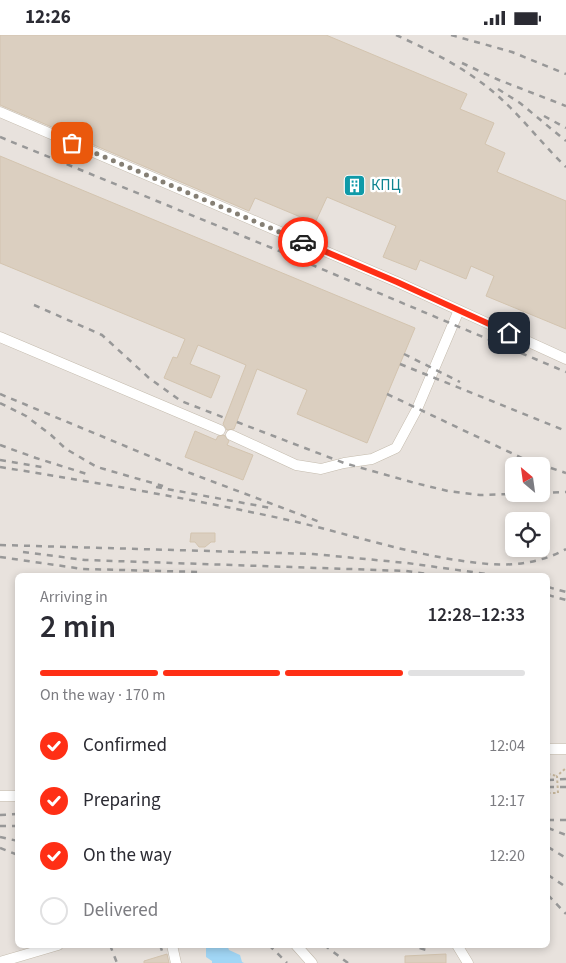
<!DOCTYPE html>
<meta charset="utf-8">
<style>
body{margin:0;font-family:"Source Sans 3",sans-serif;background:#f7f7f7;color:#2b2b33;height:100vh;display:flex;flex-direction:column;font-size:19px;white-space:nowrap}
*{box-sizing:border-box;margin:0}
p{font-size:16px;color:#7c7c81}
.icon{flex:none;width:28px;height:28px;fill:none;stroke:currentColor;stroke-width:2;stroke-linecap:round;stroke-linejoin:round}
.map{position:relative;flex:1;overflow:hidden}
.side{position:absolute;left:15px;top:538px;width:535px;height:375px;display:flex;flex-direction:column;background:#fff;border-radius:8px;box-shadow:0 2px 8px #0003}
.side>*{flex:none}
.needle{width:32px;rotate:331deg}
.tools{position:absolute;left:505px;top:422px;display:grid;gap:10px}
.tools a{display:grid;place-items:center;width:45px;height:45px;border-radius:8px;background:#fff;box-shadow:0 2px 8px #0003;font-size:25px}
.pin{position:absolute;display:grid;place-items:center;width:42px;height:42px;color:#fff;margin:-21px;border-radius:10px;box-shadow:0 2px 8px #0006}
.courier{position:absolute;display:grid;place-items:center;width:50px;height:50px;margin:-25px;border:4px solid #ff2f15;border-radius:50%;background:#fff;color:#222;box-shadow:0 1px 6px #0007}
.summary em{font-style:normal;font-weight:600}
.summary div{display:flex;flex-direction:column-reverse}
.summary{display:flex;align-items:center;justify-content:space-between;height:85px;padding:0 25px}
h1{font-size:32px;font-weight:600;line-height:38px}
.bar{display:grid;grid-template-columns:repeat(4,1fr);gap:8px 5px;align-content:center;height:60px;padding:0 25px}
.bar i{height:6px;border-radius:4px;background:#e1e1e2}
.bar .selected{background:#ff2f15}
.bar p{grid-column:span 4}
ol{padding:0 25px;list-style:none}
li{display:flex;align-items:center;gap:15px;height:55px}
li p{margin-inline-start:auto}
li .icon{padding:5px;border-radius:50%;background:#ff2f15;color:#fff;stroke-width:4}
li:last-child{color:#7c7c81}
li i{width:28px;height:28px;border:2px solid #e1e1e2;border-radius:50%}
.status{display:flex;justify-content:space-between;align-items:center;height:35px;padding:0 25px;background:#fff;direction:ltr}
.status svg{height:14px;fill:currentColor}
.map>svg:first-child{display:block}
.industrial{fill:#e8e2dd;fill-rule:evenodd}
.water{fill:#a1d6f5}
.building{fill:#dbcfc0;stroke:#d3c4af}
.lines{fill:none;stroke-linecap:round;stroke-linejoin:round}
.minor-casing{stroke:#c4bbad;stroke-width:11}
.path{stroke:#c4b49a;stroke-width:2;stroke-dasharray:2.5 2.5;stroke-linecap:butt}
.minor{stroke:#fff;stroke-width:10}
.rail{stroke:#989898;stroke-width:2.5;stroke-dasharray:6 6;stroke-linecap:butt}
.done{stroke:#857f74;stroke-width:5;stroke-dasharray:0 9}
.route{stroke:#ff2f15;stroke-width:6}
.labels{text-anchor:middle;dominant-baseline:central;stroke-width:4.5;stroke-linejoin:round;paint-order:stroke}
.culture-label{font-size:16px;fill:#0d838f;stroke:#fff;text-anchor:start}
</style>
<div class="status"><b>12:26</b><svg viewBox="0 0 49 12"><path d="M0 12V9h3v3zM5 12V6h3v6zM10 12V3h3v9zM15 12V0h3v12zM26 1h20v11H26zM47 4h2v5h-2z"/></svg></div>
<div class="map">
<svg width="566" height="928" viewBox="0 0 566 928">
<rect width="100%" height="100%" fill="#f5f1e8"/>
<path class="industrial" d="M 0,0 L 566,0 L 566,928 L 0,928 ZM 514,431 L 541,431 L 541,459 L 514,459 ZM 514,486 L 541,486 L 541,514 L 514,514 ZM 18,540 L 548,540 L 548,910 L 18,910 Z"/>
<path class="water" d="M 206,910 L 227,910 L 229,915 L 240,920 L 242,927 L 244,928 L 212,928 L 212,926 L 206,922 Z"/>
<path class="building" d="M 0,0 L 326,0 L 467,59 L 460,74 L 494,88 L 485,109 L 505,118 L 497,137 L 566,166 L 566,294 L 486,261 L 494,241 L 471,231 L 466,244 L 420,225 L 416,235 L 383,222 L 396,191 L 327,162 L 315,188 L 255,163 L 249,176 L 0,70 Z
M 0,121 L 415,293 L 367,408 L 297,379 L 307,355 L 257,334 L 234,394 L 227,395 L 223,389 L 246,330 L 198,310 L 190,329 L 220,341 L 211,363 L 164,343 L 173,322 L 177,323 L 185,304 L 0,228 Z
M 195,396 L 216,405 L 218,401 L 224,400 L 229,406 L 227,410 L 253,420 L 243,445 L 185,422 Z
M 191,498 L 215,498 L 215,507 L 211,507 L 205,512 L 199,512 L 195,507 L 190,507 Z
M 167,919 L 169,928 L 144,928 L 144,926 Z
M 446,919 L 446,928 L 405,928 L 405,921 Z"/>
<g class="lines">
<defs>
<path id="minor" d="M 0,77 L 397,247 L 566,324
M 0,302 L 220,395
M 231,400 L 296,430 L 321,434 L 344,428 L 372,424 L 396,413 L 417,374 L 459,275
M 548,714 L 566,714
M 0,761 L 18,761
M 172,910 L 176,928
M 296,910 L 312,928
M 457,910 L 468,928
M 0,927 L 58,910"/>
</defs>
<use href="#minor" class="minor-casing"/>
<path class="path" d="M 548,739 L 557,741
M 548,758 L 558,758 L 557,741 L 566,733"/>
<use href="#minor" class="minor"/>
<path class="rail" d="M 396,0 C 429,15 463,32 491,55 C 519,78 540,107 566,132
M 451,0 L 512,17 L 566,39
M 462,28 L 499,45 L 566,71
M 498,54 L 520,68 L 566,106
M 544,81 L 566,93
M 0,102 L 272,213 L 566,337
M 34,270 L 102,300 L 149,343 L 181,366 L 225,383
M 404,319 L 460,347
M 400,329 L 566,396
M 0,359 L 190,438 L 320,487
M 387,359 L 524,424 L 566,438
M 0,368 L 26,381 L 51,400 L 66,414 L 97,432 L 163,451
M 237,387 L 344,428 L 415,448 L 448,456 L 480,460 L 514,459
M 0,410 L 36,423 L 90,440
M 0,425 L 42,432
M 0,432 C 93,447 187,463 279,483 C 349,498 417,523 489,529 C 516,531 543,527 566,514
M 156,452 L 271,473
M 541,458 L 566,457
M 0,510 L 313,519 L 407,528 L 494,540
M 23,517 L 85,525 L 349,534 L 406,536 L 436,540
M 0,522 L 83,534 L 201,537
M 548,552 L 566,557
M 548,560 L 566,565
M 548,745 L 566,744
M 548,752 L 566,752
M 0,780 L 18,779
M 548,785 L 566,785
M 0,791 L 18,791
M 548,793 L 566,800
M 0,802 L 18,806
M 548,812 L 566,823
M 0,813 L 18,820
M 548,840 L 566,852
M 548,860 L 566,879
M 110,910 L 117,928
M 160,910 L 163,919
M 269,910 L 287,928
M 324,910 L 348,928
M 408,910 L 430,916"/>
</g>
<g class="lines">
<path class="done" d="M 72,108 L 303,207"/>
<path class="route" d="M 303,207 L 397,247 L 509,298"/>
</g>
<defs>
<symbol id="building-square" viewBox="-11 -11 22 22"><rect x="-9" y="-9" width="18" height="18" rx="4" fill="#0f9aa8" stroke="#fff"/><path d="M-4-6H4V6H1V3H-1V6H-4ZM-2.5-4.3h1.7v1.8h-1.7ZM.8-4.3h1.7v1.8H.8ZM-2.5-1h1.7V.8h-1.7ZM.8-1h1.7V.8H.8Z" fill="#fff"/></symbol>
</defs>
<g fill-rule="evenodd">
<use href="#building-square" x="342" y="138" width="25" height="25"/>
</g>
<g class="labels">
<g class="culture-label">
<text x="371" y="150">КПЦ</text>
</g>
</g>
</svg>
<div class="tools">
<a><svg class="needle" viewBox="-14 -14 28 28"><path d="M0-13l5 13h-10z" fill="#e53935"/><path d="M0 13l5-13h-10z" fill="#7c7c81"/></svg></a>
<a><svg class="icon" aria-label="locate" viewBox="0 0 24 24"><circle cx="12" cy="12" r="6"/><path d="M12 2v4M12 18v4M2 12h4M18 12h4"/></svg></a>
</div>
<div class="pin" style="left:72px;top:108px;background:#ea580c"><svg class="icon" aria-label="bag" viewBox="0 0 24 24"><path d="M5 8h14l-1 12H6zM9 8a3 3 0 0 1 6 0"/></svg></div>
<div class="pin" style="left:509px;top:298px;background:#1f2937"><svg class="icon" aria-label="home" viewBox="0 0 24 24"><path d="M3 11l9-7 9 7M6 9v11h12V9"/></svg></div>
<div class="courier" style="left:303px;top:207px"><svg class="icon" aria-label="car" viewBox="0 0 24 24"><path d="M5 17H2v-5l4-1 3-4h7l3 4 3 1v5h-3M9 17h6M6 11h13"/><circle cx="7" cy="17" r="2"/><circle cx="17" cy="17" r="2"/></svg></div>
<section class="side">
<div class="summary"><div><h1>2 min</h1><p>Arriving in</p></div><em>12:28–12:33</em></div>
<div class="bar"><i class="selected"></i><i class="selected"></i><i class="selected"></i><i></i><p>On the way · 170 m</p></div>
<ol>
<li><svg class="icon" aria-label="check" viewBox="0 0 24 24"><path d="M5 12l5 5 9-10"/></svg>Confirmed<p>12:04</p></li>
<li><svg class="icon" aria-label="check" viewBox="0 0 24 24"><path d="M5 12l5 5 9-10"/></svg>Preparing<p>12:17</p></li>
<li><svg class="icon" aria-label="check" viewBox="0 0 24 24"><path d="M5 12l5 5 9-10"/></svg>On the way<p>12:20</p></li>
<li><i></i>Delivered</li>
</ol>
</section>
</div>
